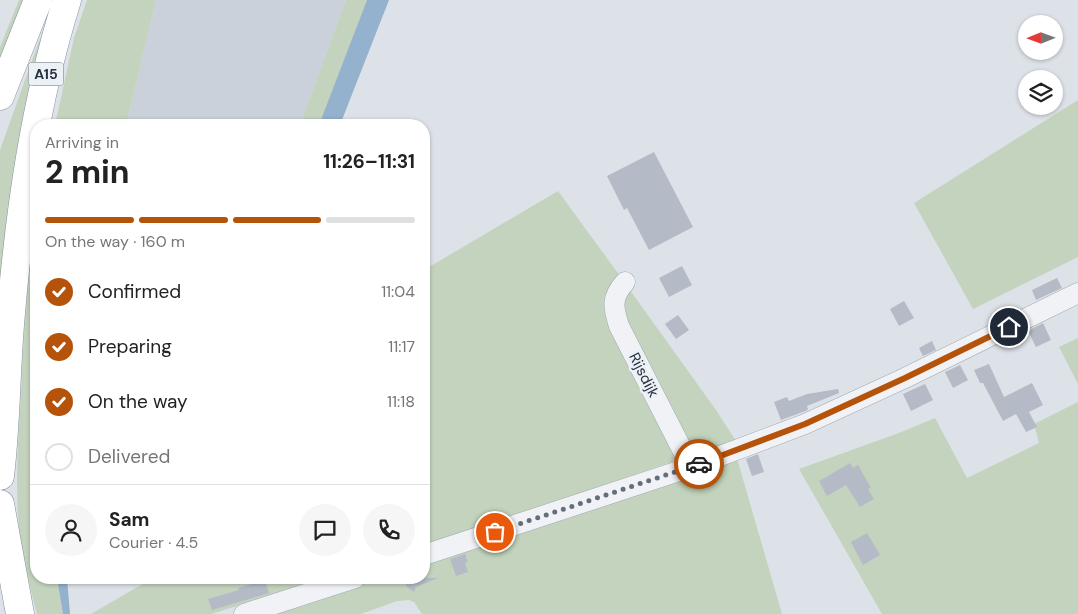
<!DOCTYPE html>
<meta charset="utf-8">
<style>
body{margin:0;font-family:"DM Sans",sans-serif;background:#f6f6f6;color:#222;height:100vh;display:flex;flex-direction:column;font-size:19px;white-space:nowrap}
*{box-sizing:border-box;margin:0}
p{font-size:16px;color:#767676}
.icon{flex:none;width:28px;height:28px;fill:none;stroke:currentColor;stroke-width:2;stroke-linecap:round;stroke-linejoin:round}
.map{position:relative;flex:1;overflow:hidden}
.panel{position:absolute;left:30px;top:119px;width:400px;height:465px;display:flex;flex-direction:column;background:#fff;border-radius:20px;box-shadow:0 1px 4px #0004}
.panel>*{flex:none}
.needle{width:32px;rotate:269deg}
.buttons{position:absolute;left:1018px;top:15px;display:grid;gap:10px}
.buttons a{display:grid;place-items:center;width:45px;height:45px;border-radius:50%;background:#fff;box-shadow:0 1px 4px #0004;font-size:25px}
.pin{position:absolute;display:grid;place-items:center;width:42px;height:42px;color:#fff;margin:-21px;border:2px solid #fff;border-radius:50%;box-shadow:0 1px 5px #0007}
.courier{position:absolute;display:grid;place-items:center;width:50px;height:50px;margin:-25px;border:4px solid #b45309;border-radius:50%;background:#fff;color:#222;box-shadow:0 1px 6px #0007}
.summary em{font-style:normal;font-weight:700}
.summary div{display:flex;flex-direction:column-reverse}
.summary{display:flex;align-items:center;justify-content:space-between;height:85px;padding:0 15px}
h1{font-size:32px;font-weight:700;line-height:38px}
.bar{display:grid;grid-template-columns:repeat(4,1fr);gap:8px 5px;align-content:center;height:60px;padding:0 15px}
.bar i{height:6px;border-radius:4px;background:#e0e0e0}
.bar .active{background:#b45309}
.bar p{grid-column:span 4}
.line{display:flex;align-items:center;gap:12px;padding:0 15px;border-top:1px solid #e0e0e0}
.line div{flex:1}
.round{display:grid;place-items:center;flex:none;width:52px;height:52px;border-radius:26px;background:#f6f6f6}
ol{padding:0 15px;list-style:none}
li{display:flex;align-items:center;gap:15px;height:55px}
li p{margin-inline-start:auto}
li .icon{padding:5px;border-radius:50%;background:#b45309;color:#fff;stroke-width:4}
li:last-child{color:#767676}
li i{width:28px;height:28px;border:2px solid #e0e0e0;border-radius:50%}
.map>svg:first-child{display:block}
.built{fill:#cbd1db}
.green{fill:#c3d3bd}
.water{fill:#94b1cd}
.building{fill:#b4bbc6}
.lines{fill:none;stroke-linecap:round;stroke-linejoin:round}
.minor-casing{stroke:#a2a9b3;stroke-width:21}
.highway-casing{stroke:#838fa1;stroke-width:29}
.minor{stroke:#f0f2f6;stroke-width:20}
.highway{stroke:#fff;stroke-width:28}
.done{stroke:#656e7b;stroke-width:5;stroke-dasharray:0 9}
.route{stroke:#b45309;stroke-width:6}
.labels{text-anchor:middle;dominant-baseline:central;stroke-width:5;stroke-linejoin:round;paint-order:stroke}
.shield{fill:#ecf1f6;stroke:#616a77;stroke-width:1}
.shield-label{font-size:14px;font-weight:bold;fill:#253041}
.street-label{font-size:15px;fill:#253041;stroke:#ecf1f6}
</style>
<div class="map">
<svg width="1078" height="614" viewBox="0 0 1078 614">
<rect width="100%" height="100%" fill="#dde2e8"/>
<path class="built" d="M 156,0 L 346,0 L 300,125 L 126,125 Z"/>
<path class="green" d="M 19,0 L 30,0 L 0,75 L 0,47 Z
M 87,0 L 156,0 L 126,125 L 55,125 L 74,38 Z
M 346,0 L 367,0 L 320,125 L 300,125 Z
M 49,24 L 0,340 L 0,150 L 39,41 Z
M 1078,100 L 1078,257 L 973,309 L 914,203 Z
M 558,191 L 620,276 C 609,289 605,295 605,312 L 680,459 L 424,546 L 424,448 L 428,446 L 424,439 L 424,270 Z
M 36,223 L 36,578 L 57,578 L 63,614 L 37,614 C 30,586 22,557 19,528 C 15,484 18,439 21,394 C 23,337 27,280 36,223 Z
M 627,286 L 716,410 L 736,441 L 698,454 L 690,449 L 621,322 Z
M 1078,338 L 1078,384 L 1059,347 Z
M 1078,402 L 1078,614 L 882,614 L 799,469 L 899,433 L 935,418 L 967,478 L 1039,443 L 1034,424 Z
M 736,455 L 782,614 L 422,614 L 414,602 L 409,600 L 397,601 L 361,614 L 261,614 L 371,578 L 424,578 L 424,560 Z
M 153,578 L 328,578 L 211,614 L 91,614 Z"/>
<path class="water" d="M 367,0 L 389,0 L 340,125 L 319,125 Z
M 57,578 L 67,578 L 70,614 L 63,614 Z"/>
<path class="building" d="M 654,152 L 693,227 L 649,250 L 627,208 L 624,210 L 607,176 Z
M 682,266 L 692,285 L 669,297 L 659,278 Z
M 1057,278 L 1062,288 L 1036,300 L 1032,290 Z
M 904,301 L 914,318 L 899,326 L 890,309 Z
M 678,315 L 689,330 L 676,339 L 665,324 Z
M 1043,323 L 1051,340 L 1036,347 L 1028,331 Z
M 932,341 L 936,350 L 923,356 L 919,348 Z
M 989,364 L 1004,397 L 1032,383 L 1043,405 L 1029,412 L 1037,427 L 1026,432 L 1016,414 L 1003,421 L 983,383 L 980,383 L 974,370 Z
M 960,365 L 968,380 L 953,388 L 945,372 Z
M 925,384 L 933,400 L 911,411 L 903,394 Z
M 838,389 L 839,393 L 807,406 L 808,410 L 781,420 L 774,402 L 787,397 L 789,401 L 807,394 Z
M 758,454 L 764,472 L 752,476 L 746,459 Z
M 850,463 L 853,468 L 858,465 L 871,488 L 868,489 L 874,499 L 860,507 L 846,485 L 827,496 L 819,481 Z
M 867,533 L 880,555 L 863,565 L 851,542 Z
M 465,554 L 468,562 L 465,563 L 468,572 L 456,576 L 450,559 Z
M 249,578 L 264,578 L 269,593 L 212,610 L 208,599 L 239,590 L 238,588 L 252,584 Z
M 403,578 L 438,578 L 416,587 L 414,592 L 407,587 Z"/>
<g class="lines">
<defs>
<path id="minor" d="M 625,282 C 611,298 613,307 619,326 L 691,467
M 424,555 L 691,467 L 805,424 L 905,378 L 1078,293
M 244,614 L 355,578"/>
<path id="highway" d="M 0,96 L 38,0
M 0,476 C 6,426 6,375 10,325 C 19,215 34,105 67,0
M 0,504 L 20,614"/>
</defs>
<use href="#minor" class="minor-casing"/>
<use href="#highway" class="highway-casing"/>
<use href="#minor" class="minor"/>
<use href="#highway" class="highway"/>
</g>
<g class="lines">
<path class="done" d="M 495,532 L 699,464"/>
<path class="route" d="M 699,464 L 805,424 L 905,378 L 1009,327"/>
</g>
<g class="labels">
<rect class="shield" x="28.5" y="62.5" width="35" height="23" rx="4"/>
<g class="shield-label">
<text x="46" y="74">A15</text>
</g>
<g class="street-label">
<text transform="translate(644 375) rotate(63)">Rijsdijk</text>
</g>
</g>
</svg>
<div class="buttons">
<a><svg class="needle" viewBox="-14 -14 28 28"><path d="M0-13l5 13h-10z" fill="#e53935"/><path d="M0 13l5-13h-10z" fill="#767676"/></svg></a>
<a><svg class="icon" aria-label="layers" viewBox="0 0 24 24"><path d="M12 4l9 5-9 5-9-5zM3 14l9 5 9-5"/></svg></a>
</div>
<div class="pin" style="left:495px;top:532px;background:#ea580c"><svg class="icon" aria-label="bag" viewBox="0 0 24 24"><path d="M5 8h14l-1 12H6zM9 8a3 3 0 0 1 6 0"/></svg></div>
<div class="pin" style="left:1009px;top:327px;background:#1f2937"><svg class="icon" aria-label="home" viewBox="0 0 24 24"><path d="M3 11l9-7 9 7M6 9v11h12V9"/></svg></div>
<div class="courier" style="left:699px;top:464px"><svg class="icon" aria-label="car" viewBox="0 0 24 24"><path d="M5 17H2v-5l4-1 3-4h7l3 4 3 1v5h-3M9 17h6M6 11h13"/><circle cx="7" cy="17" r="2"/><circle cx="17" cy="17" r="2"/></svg></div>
<section class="panel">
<div class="summary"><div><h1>2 min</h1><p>Arriving in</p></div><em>11:26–11:31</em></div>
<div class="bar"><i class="active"></i><i class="active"></i><i class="active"></i><i></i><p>On the way · 160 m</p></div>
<ol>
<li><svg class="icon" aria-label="check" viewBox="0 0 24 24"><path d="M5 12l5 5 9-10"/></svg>Confirmed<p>11:04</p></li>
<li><svg class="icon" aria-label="check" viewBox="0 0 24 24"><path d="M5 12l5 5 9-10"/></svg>Preparing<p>11:17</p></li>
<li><svg class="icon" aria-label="check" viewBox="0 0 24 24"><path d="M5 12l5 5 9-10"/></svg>On the way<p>11:18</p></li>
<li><i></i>Delivered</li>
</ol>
<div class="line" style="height:90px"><a class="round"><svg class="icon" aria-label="person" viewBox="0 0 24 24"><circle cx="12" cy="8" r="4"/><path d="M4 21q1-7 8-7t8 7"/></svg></a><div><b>Sam</b><p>Courier · 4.5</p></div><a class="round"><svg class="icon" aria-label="chat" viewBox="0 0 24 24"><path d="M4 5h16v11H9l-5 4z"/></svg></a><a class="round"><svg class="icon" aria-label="phone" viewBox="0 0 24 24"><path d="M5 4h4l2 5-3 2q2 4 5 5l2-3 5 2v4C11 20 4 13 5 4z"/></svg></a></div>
</section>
</div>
